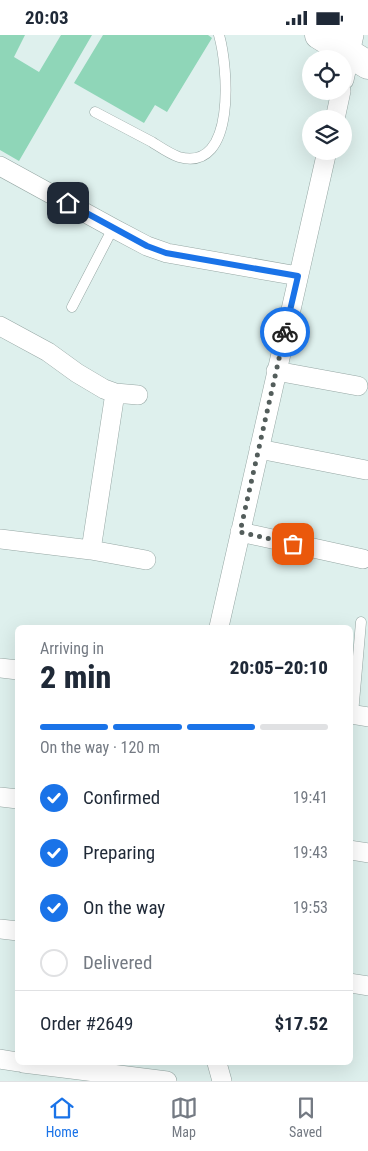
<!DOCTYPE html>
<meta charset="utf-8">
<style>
body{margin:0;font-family:"Roboto Condensed",sans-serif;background:#f6f6f7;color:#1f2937;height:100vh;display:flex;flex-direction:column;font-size:19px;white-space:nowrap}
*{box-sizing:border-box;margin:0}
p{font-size:16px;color:#747a83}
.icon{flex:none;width:28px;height:28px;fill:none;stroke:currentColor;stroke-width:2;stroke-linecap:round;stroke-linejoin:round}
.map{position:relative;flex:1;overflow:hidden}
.panel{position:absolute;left:15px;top:590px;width:338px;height:440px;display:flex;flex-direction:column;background:#fff;border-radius:8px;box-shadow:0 5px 20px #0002}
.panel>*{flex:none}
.buttons{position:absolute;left:302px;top:15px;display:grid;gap:10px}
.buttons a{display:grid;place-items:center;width:50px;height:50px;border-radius:50%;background:#fff;box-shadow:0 5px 20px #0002;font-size:25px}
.pin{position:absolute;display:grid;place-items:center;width:42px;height:42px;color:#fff;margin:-21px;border-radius:10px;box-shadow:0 2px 8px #0006}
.courier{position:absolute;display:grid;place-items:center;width:50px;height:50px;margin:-25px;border:4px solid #1a73e8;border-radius:50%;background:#fff;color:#222;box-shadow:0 1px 6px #0007}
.overview em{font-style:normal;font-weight:800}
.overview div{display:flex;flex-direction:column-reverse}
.overview{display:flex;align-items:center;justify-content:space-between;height:85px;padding:0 25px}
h1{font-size:32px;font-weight:800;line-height:38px}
.bar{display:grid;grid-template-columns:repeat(4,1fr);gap:8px 5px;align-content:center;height:60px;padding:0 25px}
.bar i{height:6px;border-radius:4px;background:#e0e1e3}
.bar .active{background:#1a73e8}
.bar p{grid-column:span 4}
.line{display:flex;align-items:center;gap:12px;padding:0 25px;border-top:1px solid #e0e1e3}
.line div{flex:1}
ol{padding:0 25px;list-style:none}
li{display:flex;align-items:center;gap:15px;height:55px}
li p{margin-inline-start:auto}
li .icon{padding:5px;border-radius:50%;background:#1a73e8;color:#fff;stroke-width:4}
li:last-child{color:#747a83}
li i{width:28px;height:28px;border:2px solid #e0e1e3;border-radius:50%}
.status{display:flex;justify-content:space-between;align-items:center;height:35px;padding:0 25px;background:#fff;direction:ltr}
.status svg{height:14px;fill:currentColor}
.dock{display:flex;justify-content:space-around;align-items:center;height:70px;border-top:1px solid #e0e1e3;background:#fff;font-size:14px;color:#747a83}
.dock a{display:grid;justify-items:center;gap:2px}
.dock .active{color:#1a73e8}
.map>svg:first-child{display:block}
.building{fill:#8fd6b8}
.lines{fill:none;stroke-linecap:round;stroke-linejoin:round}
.service-casing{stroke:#96a7a4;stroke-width:11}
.minor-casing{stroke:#96a7a4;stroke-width:20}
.trunk-casing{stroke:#96a7a4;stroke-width:29}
.service{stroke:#fff;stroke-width:10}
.minor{stroke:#fff;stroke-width:19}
.trunk{stroke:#fff;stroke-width:28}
.done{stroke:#535d5b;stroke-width:5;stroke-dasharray:0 9}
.route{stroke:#1a73e8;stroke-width:6}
</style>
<div class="status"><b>20:03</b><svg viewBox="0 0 49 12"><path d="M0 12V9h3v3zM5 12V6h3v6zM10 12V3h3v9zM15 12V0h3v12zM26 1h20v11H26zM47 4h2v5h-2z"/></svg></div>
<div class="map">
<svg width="368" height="1046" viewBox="0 0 368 1046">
<rect width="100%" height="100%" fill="#def0ed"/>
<path class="building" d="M 0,0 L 25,0 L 14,22 L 39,37 L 61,0 L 92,0 L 19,126 L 0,115 Z
M 103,0 L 208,0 L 212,3 L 167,77 L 155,70 L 144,88 L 74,48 Z"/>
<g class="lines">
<defs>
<path id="service" d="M 95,77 C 114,87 133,97 152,107 C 160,112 170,119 179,122 C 237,138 228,31 219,0
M 72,272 L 113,193
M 353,679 L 361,587"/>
<path id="minor" d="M 344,45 L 354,0
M 335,84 L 341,56
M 0,131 L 113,193 L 147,211 L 167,218 L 298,241
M 0,291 L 48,317 L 77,338 L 104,354 L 115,358 L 138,360
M 276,336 L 358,351
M 259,414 L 366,435
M 240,497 L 363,524
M 0,504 L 91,515 L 146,525
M 91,515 L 115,358
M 219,592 L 327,116
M 0,633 L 18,635
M 350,679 L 368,682
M 0,762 L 18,764
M 350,815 L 368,818
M 0,894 L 18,896
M 350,948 L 368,951
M 0,1024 L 18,1027
M 23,1028 L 167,1046
M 217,1028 L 222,1046"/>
<path id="trunk" d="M 319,0 L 368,30"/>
</defs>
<use href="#service" class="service-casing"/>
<use href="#minor" class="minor-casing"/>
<use href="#trunk" class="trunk-casing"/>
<use href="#service" class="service"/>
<use href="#minor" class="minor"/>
<use href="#trunk" class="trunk"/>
</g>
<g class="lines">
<path class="done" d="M 285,297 L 240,497 L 293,509"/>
<path class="route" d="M 68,168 L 147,211 L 166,218 L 298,241 L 285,297"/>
</g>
</svg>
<div class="buttons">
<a><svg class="icon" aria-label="locate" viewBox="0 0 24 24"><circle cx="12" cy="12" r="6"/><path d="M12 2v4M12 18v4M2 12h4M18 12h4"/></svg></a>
<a><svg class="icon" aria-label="layers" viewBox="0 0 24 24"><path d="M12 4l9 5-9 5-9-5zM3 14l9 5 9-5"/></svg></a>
</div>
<div class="pin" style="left:293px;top:509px;background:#ea580c"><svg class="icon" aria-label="bag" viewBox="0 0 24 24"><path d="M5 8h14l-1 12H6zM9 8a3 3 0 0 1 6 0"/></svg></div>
<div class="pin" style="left:68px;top:168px;background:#1f2937"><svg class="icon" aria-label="home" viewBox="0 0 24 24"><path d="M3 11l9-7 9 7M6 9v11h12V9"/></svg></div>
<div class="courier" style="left:285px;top:297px"><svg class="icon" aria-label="bike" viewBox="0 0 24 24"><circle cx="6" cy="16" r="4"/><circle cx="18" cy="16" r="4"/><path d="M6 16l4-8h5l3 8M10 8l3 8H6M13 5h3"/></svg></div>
<section class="panel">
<div class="overview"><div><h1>2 min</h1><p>Arriving in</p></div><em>20:05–20:10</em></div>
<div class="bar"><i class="active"></i><i class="active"></i><i class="active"></i><i></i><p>On the way · 120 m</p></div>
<ol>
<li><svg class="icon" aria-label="check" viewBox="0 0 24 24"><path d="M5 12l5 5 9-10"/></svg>Confirmed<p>19:41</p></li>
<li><svg class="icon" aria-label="check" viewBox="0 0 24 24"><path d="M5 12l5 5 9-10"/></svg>Preparing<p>19:43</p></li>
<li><svg class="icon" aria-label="check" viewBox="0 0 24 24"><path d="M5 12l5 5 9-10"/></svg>On the way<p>19:53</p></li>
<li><i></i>Delivered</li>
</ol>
<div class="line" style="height:65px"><div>Order #2649</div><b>$17.52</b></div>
</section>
</div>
<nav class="dock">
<a class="active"><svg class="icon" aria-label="home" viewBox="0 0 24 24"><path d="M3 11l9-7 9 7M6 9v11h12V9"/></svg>Home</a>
<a><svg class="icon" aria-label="map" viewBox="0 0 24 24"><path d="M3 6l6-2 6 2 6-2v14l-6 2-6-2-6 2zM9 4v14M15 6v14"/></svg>Map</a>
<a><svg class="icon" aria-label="saved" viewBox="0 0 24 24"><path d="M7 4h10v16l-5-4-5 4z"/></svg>Saved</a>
</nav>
